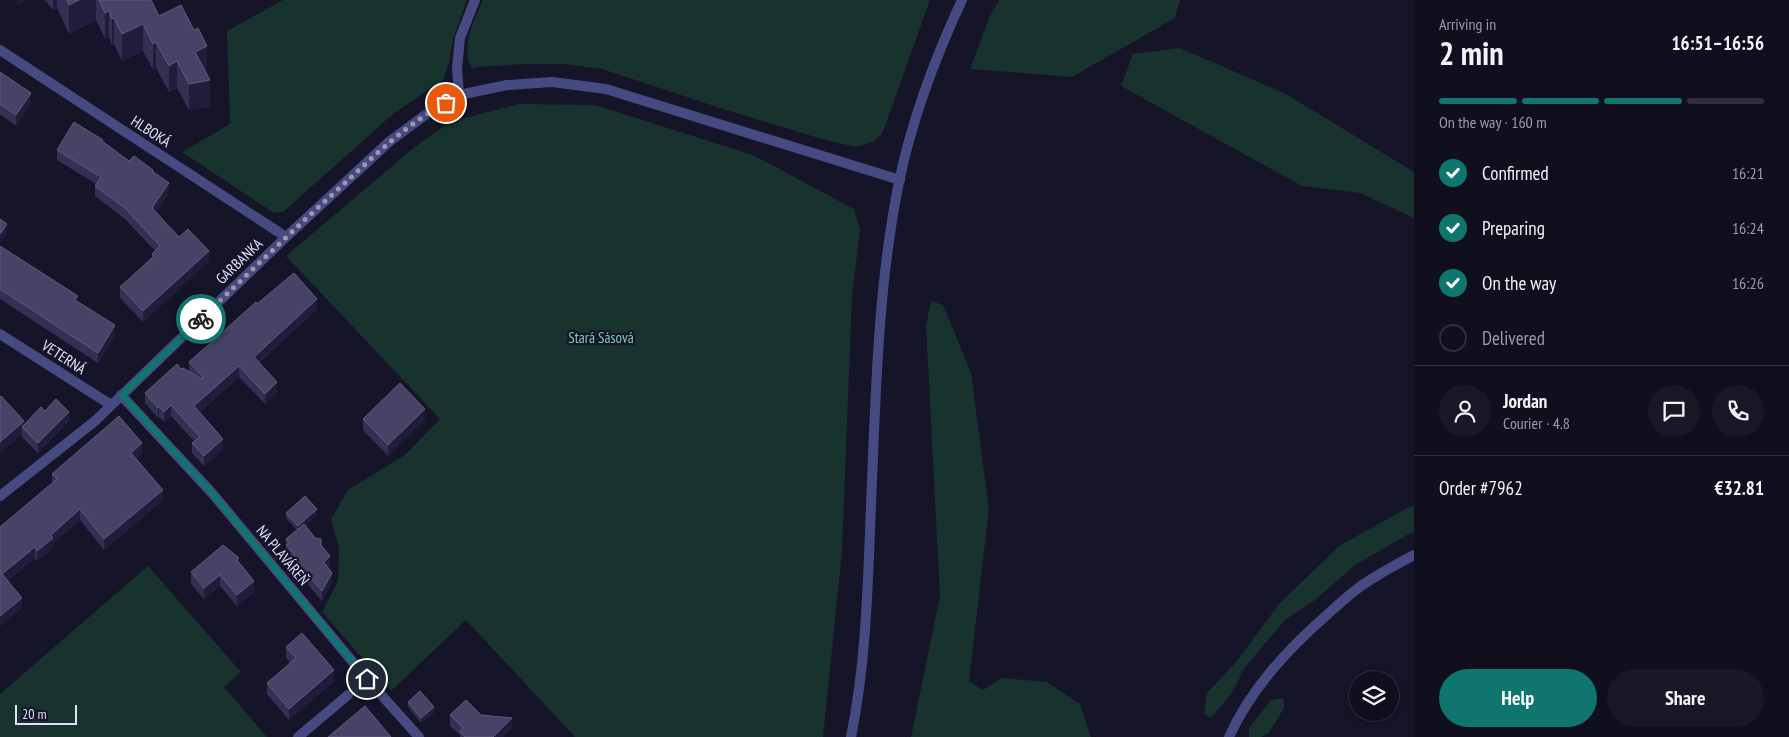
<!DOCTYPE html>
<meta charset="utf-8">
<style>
body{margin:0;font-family:"PT Sans Narrow",sans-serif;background:#191827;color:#f1f3f6;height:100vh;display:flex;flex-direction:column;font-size:19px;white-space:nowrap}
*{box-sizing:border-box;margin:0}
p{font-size:16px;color:#9c9ca4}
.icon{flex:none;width:28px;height:28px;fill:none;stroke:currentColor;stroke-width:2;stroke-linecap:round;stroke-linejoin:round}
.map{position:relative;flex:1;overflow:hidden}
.details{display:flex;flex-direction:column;background:#100f1e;width:375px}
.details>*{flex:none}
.controls{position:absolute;left:1349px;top:671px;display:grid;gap:10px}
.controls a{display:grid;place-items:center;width:50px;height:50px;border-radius:50%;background:#100f1e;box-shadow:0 2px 8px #0003,0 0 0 1px #302f3c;font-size:25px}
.scale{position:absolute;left:15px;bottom:12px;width:62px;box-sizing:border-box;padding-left:5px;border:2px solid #e0e0fb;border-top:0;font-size:14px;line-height:18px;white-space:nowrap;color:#e0e0fb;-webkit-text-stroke:4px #161428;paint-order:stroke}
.pin{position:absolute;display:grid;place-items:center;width:42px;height:42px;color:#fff;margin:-21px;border:2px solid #fff;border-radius:50%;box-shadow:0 1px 5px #0007}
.courier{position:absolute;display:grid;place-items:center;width:50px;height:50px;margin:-25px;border:4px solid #0f766e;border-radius:50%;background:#fff;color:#222;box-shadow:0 1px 6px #0007}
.headline em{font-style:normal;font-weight:600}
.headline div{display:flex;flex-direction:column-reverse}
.headline{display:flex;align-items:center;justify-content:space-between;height:85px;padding:0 25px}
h1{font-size:32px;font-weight:600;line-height:38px}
.bar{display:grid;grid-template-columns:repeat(4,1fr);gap:8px 5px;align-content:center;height:60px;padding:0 25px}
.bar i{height:6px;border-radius:4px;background:#302f3c}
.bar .active{background:#0f766e}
.bar p{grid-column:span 4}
.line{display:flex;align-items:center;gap:12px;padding:0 25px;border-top:1px solid #302f3c}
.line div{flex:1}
.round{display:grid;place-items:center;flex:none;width:52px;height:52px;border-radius:26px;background:#191827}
ol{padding:0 25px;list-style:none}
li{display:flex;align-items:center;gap:15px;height:55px}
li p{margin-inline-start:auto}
li .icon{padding:5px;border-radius:50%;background:#0f766e;color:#fff;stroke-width:4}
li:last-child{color:#9c9ca4}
li i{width:28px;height:28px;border:2px solid #302f3c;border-radius:50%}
.button{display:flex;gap:10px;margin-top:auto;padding:10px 25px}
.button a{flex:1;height:58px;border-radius:30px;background:#0f766e;color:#fff;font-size:20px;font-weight:600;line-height:58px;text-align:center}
.button a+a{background:#191827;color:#f1f3f6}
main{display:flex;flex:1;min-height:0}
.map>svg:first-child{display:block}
.green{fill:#18322e}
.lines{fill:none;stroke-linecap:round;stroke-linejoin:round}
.minor{stroke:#464a81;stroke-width:10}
.tertiary{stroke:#464a81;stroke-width:10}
.wall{fill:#333054}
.shaded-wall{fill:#201d3b}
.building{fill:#464366;stroke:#5e5c7d}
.done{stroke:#9999b1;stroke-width:5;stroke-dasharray:0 9}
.route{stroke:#0f766e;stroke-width:6}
.labels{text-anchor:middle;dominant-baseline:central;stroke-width:4.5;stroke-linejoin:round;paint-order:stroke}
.street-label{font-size:15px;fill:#e0e0fb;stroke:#161428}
.park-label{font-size:15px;fill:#74d2b1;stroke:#161428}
</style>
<main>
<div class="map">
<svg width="1414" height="737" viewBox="0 0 1414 737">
<rect width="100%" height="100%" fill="#161428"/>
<path class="green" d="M 283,0 L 467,0 L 453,39 L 449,63 L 443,80 L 393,114 L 283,212 L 274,213 L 182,152 L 230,124 L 227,31 Z
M 483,0 L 930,0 L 892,106 L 885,127 L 881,135 L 874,141 L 856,147 L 825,140 L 720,108 L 602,69 L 564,64 L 525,64 L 475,67 L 472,69 C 460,46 474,21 483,0 Z
M 999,0 L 1180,0 L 1175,18 L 1072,77 L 970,69 L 989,18 Z
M 1180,48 L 1286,94 L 1414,172 L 1414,218 L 1360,193 L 1302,186 L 1121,86 L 1133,54 Z
M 520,104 L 595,105 L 753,155 L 854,209 L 860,230 L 852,296 L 842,551 L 823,737 L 575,737 L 466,620 L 391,691 L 322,612 L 338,581 L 339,548 L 331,519 L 348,490 L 405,455 L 440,419 L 286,256 L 411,150 L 449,122 Z
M 931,301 L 943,305 L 971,373 L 989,509 L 969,681 L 983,690 L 1002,678 L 1047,682 L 1080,704 L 1091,737 L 911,737 L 940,596 L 926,326 Z
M 1414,506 L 1414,531 L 1355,565 L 1315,600 L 1285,620 L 1245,667 L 1232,693 L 1211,718 L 1204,714 L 1207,693 L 1236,662 L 1279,604 L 1339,546 L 1409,507 Z
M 148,566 L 241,672 L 224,687 L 267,737 L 0,737 L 0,694 Z
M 1283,698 L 1284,708 L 1269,733 L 1261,737 L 1249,737 L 1249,728 L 1271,700 Z"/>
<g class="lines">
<path class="minor" d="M 0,50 L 286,237
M 459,95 L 457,68 L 460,38 L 475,0
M 0,334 L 111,405
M 121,395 L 212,493 L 367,679 L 419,737
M 0,496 L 95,421 L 286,237 L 390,141 L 432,110 L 459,95 L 507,85 L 552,82 L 606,89 L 900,180
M 298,737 L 348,695"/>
<path class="tertiary" d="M 851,737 C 868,653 868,567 872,482 C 876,382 879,280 899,182 C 912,119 935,58 962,0
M 1229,737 C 1251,688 1289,648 1329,613 C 1340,603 1352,592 1364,584 C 1380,573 1397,564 1414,555"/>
</g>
<path class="wall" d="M 45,0 L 151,0 L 159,16 L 207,72 L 206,73 L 210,106 L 189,110 L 177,88 L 169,92 L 156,68 L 153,70 L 143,51 L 122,61 L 114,44 L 112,45 L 109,37 L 105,39 L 96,20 L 69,34 L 57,8 L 53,10 Z
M 0,72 L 31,104 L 16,126 L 0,114 Z
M 103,142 L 129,161 L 153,172 L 169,193 L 156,212 L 179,237 L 209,261 L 143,322 L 120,298 L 120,287 L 152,258 L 152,254 L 155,251 L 125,219 L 95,196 L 95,186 L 96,184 L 57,160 L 57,150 Z
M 0,246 L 78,302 L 115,335 L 98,363 L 0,299 Z
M 257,304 L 317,309 L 259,363 L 277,393 L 265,404 L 239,377 L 200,412 L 223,450 L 204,466 L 192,453 L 192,443 L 194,441 L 171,416 L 164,422 L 159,417 L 158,418 L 145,403 L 145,393 L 189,372 L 189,362 Z
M 0,397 L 24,425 L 45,411 L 69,421 L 38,453 L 22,437 L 22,434 L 0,453 Z
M 363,419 L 425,420 L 388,456 L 363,430 Z
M 142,454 L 136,459 L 163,500 L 104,550 L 80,520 L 53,543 L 53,548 L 37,561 L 35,558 L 7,581 L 22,608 L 0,626 L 0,527 L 52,483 L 52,474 Z
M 286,513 L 317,515 L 305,525 L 321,545 L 330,566 L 328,568 L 332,583 L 322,601 L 292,566 L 292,561 L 286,554 L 286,539 L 297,530 L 286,518 Z
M 239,563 L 254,592 L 237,606 L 220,586 L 204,599 L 191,584 L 191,572 Z
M 286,647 L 334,681 L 289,720 L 267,694 L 267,683 L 290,663 L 286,658 Z
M 408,702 L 434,713 L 421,723 L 408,707 Z
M 450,715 L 481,715 L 512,728 L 503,737 L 460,737 L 460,735 L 450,726 Z"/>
<path class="shaded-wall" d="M 17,0 L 28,0 L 17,5 Z
M 53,0 L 57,0 L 57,8 L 53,10 Z
M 79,0 L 96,0 L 96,20 L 69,34 L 69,5 Z
M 109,11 L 109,37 L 105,39 L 105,13 Z
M 114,18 L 114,44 L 112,45 L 112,19 Z
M 143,24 L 143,51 L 122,61 L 122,34 Z
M 156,42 L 156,68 L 153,70 L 153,44 Z
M 207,46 L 207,72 L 195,78 L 195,52 Z
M 177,61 L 177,88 L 169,92 L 169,66 Z
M 210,80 L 210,106 L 189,110 L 189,84 Z
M 31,93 L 31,104 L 16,126 L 16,115 Z
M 169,183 L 169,193 L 152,218 L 152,208 Z
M 7,224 L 7,234 L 0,244 L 0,234 Z
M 209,251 L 209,261 L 143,322 L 143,311 Z
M 317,299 L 317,309 L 254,367 L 254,357 Z
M 115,325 L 115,335 L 98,363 L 98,353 Z
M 239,366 L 239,377 L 194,417 L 194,406 Z
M 277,382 L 277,393 L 265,404 L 265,394 Z
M 171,405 L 171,416 L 164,422 L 164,412 Z
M 159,406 L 159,417 L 158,418 L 158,408 Z
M 425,409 L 425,420 L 388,456 L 388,445 Z
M 69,412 L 69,421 L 38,453 L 38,443 Z
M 24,421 L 24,430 L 22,427 L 22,434 L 0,453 L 0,442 Z
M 223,439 L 223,450 L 204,466 L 204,456 Z
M 142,443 L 142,454 L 131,463 L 131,453 Z
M 163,490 L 163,500 L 104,550 L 104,539 Z
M 80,509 L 80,520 L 53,543 L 53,548 L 37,561 L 37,551 L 51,535 Z
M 317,509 L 317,515 L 298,532 L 298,526 Z
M 35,547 L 35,558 L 2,585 L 2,574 Z
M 330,556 L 330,566 L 324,572 L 324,562 Z
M 332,573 L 332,583 L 322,601 L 322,591 Z
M 220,575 L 220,586 L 204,599 L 204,588 Z
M 254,581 L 254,592 L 237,606 L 237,595 Z
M 22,598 L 22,608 L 0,626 L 0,616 Z
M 334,670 L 334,681 L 289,720 L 289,709 Z
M 434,707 L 434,713 L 421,723 L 421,718 Z
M 512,718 L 512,728 L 503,737 L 493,737 Z"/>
<path class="building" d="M 67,0 L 79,0 L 69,5 Z
M 99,0 L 151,0 L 159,16 L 181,5 L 194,30 L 198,28 L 207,46 L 195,52 L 210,80 L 189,84 L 177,61 L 169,66 L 156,42 L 153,44 L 143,24 L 122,34 L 114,18 L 112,19 L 109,11 L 105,13 Z
M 0,72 L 31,93 L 16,115 L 0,104 Z
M 74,122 L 103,140 L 102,141 L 129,161 L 134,156 L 153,170 L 152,171 L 169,183 L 152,208 L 179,237 L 188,229 L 209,251 L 143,311 L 120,287 L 154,256 L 152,254 L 160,246 L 125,208 L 95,186 L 101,177 L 57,150 Z
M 0,219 L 7,224 L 0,234 Z
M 0,246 L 78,296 L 75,300 L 115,325 L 98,353 L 0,289 Z
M 294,273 L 317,299 L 254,357 L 277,382 L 265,394 L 239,366 L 194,406 L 223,439 L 204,456 L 192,443 L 200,437 L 171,405 L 164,412 L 159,406 L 158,408 L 145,393 L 177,364 L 181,369 L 183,368 L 202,379 L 203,377 L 189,362 L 256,302 L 257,304 Z
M 400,383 L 425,409 L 388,445 L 363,419 Z
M 1,396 L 24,421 L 0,442 L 0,397 Z
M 56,399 L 69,412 L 38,443 L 22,427 L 41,407 L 45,411 Z
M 119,416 L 142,443 L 131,453 L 163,490 L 104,539 L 80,509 L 51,535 L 53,538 L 37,551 L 35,547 L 2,574 L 22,598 L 0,616 L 0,527 L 57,479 L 52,474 Z
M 305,496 L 317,509 L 298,526 L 286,513 Z
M 304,524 L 315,538 L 321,539 L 321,545 L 330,556 L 324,562 L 332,573 L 322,591 L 292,556 L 294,554 L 286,545 L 289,543 L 286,539 Z
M 223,545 L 239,558 L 237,560 L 254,581 L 237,595 L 220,575 L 204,588 L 191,572 Z
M 302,633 L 334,670 L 289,709 L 267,683 L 296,658 L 286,647 Z
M 420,691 L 434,707 L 421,718 L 408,702 Z
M 466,700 L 481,715 L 512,718 L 493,737 L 465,737 L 460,731 L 463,728 L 450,715 Z
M 365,706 L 391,737 L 328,737 Z"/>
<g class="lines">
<path class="done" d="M 201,319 C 249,273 296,227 345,183 C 376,154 408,123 446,103"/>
<path class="route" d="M 201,319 L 122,395 L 212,493 L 367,679"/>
</g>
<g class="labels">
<g class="street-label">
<text transform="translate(151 131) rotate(33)">HLBOKÁ</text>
<text transform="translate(239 261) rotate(-44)">GARBANKA</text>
<text transform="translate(64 357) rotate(33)">VETERNÁ</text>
<text transform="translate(283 555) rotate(50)">NA PLAVÁREŇ</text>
</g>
<g class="park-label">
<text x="601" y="337">Stará Sásová</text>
</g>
</g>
</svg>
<div class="controls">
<a><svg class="icon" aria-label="layers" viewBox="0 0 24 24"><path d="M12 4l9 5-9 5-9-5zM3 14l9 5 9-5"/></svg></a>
</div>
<div class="scale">20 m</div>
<div class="pin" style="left:446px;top:103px;background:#ea580c"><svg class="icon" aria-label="bag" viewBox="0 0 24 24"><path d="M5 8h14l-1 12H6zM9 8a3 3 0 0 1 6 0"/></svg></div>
<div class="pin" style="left:367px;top:679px;background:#1f2937"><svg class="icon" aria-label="home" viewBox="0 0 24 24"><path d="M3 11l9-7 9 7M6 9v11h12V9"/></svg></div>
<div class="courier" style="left:201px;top:319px"><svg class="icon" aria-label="bike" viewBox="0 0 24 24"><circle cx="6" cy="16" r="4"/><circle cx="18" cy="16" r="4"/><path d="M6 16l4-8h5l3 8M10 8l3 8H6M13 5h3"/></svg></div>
</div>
<section class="details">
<div class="headline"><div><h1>2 min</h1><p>Arriving in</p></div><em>16:51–16:56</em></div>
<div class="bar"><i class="active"></i><i class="active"></i><i class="active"></i><i></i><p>On the way · 160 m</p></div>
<ol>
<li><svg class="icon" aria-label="check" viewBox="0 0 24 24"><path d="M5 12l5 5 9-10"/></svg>Confirmed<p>16:21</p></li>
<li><svg class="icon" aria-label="check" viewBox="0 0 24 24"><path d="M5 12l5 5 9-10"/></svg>Preparing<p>16:24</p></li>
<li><svg class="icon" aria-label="check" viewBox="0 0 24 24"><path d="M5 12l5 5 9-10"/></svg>On the way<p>16:26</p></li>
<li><i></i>Delivered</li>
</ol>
<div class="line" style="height:90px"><a class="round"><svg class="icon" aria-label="person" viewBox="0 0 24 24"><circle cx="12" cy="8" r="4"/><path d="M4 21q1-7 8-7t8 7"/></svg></a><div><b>Jordan</b><p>Courier · 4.8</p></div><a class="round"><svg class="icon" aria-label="chat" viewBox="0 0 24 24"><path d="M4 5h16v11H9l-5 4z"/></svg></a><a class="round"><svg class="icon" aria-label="phone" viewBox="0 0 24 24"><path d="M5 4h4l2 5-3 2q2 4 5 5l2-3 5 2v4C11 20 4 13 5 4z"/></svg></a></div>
<div class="line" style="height:65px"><div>Order #7962</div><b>€32.81</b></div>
<div class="button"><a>Help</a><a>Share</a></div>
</section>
</main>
